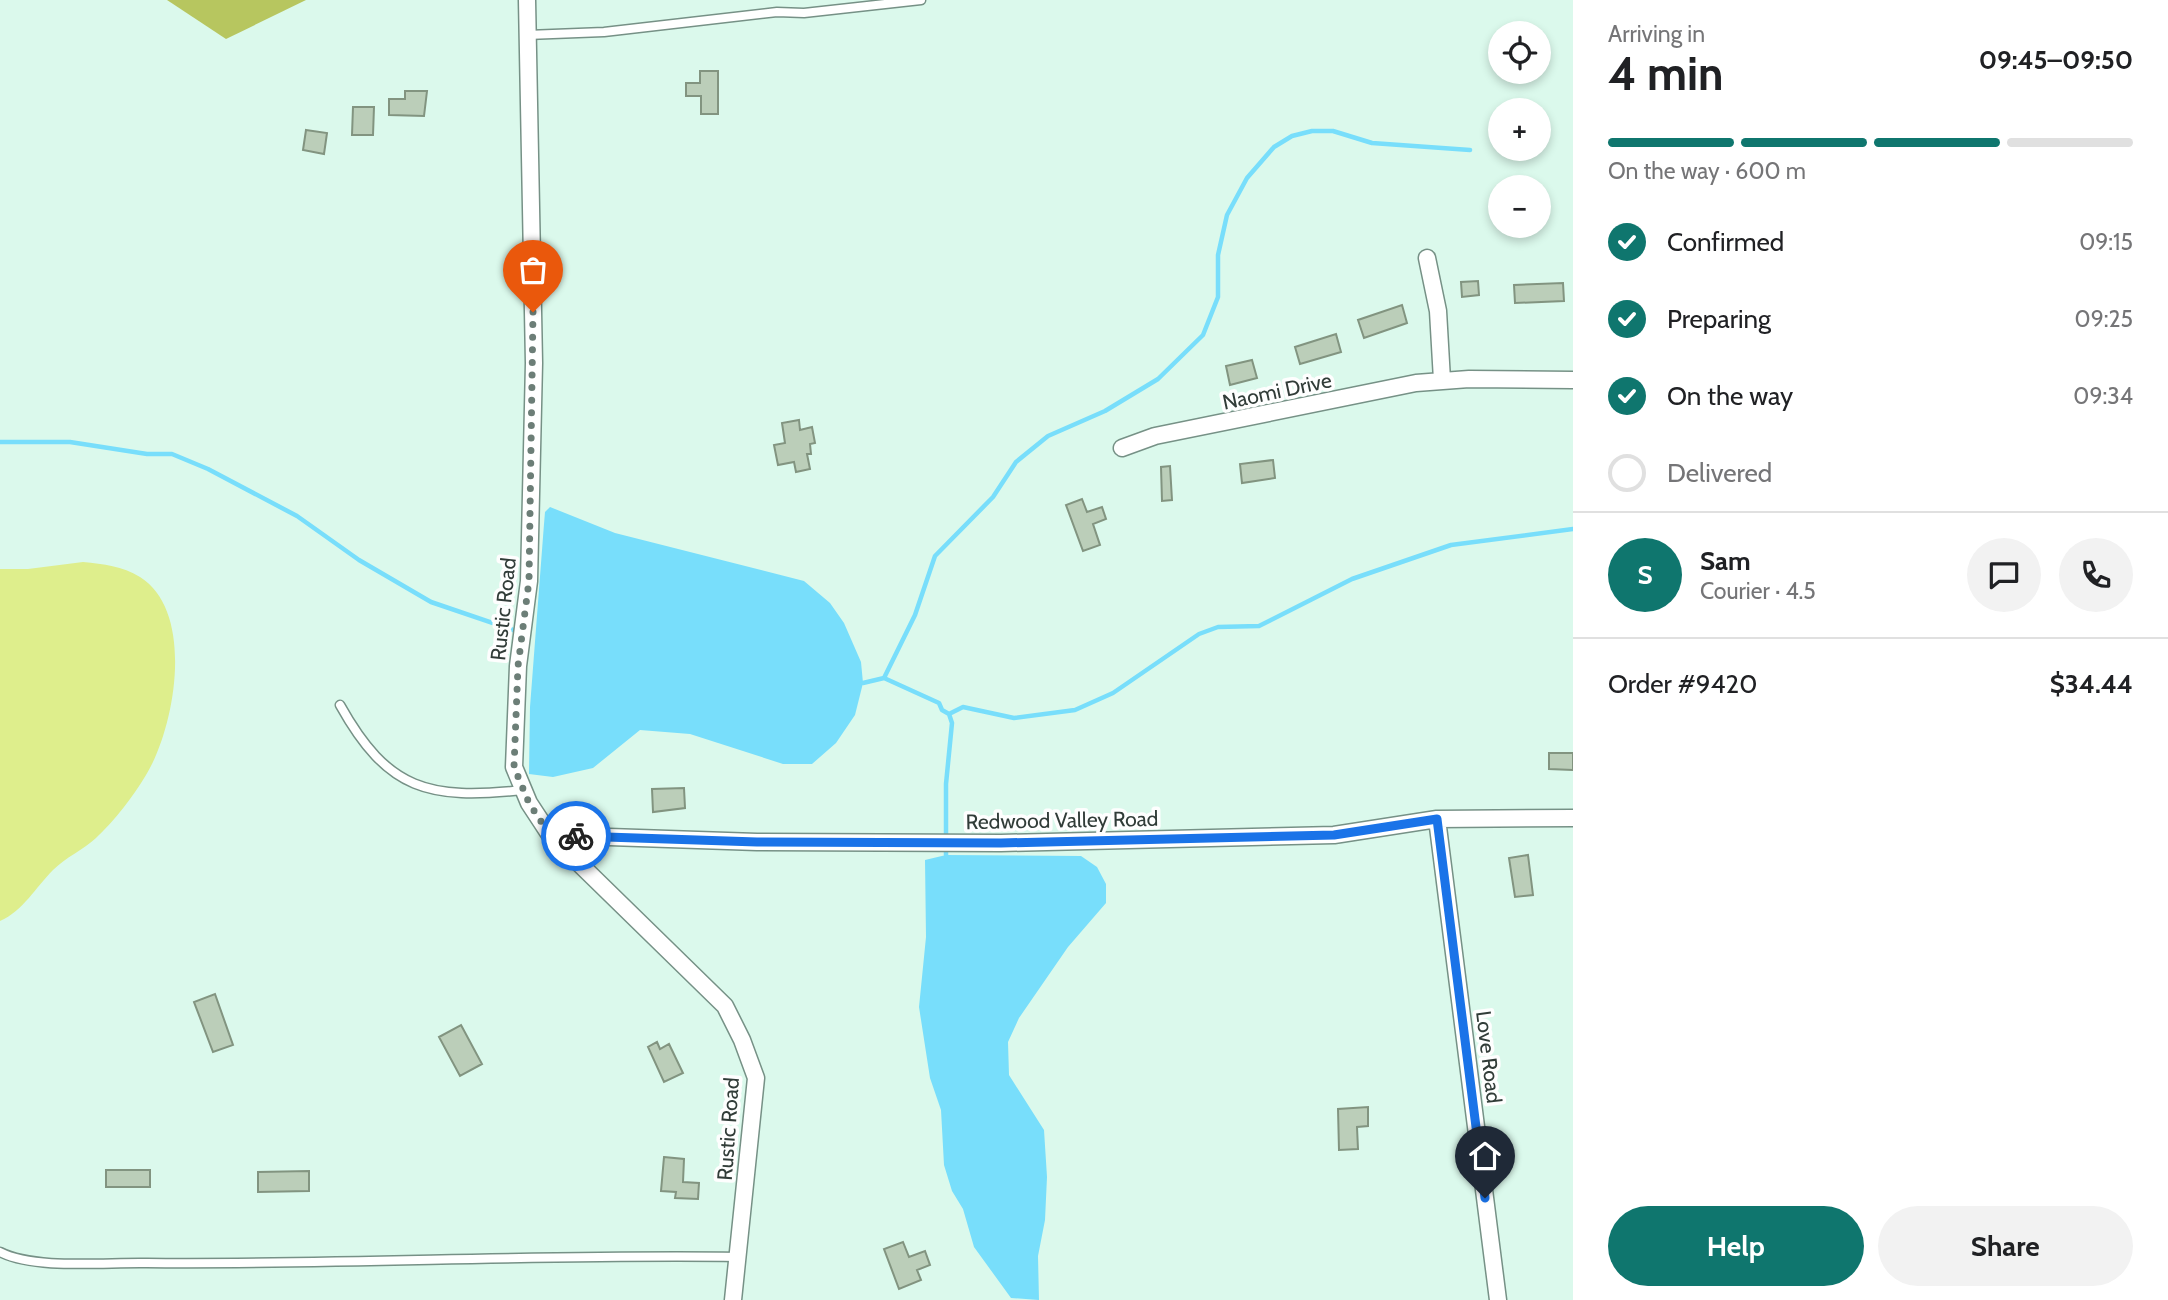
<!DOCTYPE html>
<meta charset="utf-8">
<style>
body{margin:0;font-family:Cabin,sans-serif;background:#f2f2f2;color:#202124;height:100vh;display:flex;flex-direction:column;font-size:26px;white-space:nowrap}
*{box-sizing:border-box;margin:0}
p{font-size:23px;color:#757577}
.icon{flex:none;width:38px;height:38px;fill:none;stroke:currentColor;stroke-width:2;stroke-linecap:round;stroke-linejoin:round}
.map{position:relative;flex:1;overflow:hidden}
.details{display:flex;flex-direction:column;background:#fff;width:595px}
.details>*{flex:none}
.controls{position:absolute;left:1488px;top:21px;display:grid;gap:14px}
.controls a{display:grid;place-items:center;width:63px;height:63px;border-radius:50%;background:#fff;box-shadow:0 4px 10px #0003;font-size:35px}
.pin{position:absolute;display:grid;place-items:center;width:60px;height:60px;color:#fff;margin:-72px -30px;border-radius:50% 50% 50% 0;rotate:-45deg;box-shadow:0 0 7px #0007}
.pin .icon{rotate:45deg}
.courier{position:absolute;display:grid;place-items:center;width:70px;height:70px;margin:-35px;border:5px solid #1a73e8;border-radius:50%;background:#fff;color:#222;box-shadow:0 2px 9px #0007}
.overview em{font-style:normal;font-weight:800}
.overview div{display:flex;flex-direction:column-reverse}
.overview{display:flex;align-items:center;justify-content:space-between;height:119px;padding:0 35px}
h1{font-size:46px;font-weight:800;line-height:52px}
.bar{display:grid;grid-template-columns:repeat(4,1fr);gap:10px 7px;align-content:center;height:84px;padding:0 35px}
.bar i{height:9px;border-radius:5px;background:#e0e0e0}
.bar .on{background:#0f766e}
.bar p{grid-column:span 4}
.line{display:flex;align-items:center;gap:18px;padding:0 35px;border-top:2px solid #e0e0e0}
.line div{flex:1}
.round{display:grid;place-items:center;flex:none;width:74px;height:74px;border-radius:37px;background:#f2f2f2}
ol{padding:0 35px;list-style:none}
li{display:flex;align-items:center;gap:21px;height:77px}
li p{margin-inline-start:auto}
li .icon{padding:7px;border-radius:50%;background:#0f766e;color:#fff;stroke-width:4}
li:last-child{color:#757577}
li i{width:38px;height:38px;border:4px solid #e0e0e0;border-radius:50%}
.action{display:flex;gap:14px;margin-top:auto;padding:14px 35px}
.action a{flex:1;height:80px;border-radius:42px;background:#0f766e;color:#fff;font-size:28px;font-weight:800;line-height:80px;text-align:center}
.action a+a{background:#f2f2f2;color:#202124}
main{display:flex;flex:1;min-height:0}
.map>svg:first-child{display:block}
.green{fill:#deee8c}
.forest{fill:#b7c65f}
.water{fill:#78defb}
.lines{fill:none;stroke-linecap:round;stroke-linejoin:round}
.stream{stroke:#78defb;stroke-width:4.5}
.building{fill:#bbceb9;stroke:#829480;stroke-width:2}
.service-casing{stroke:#769186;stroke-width:11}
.minor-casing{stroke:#769186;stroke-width:19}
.service{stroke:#fff;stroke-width:8}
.minor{stroke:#fff;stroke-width:16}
.done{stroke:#6c7e77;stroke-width:7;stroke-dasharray:0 12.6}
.route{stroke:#1a73e8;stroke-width:9}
.labels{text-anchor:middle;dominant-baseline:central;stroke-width:7;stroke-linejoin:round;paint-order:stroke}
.street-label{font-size:21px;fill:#313c38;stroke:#fefefe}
</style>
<main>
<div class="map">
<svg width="1573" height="1300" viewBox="0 0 1573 1300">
<rect width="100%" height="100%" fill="#dbf9ec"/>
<path class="green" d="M 83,562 C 104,564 122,566 140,577 C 196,612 175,728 146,775 C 133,797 115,820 96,838 C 83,850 66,857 53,870 C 36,887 23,911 0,921 L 0,569 L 28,569 Z"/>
<path class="forest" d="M 167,0 L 306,0 L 226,39 Z"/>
<path class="water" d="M 550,507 L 615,533 L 804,581 L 830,603 L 844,623 L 861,662 L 863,683 L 855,715 L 836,743 L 812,764 L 783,764 L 690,734 L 640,730 L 593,768 L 553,777 L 529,774 L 530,707 L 544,524 L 545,512 Z
M 946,855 L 1081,856 L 1097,867 L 1106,884 L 1106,903 L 1068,947 L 1019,1018 L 1008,1042 L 1009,1075 L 1044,1130 L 1047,1177 L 1045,1220 L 1038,1256 L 1039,1300 L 1011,1298 L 974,1247 L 963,1209 L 952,1191 L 944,1165 L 941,1110 L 930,1078 L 919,1007 L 926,937 L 925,860 Z"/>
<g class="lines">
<path class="stream" d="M 0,442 L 70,442 L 147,454 L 172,454 L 208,469 L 297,516 L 359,560 L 431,602 L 519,632
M 884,678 L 915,615 L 935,556 L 993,497 L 1016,462 L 1048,436 L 1105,411 L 1158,379 L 1203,335 L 1218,297 L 1218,255 L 1227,215 L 1247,178 L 1274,147 L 1292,136 L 1312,131 L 1333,131 L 1372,143 L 1470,150
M 863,683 L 884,678 L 939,703 L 942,710 L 949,714 L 952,723 L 946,784 L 946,855
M 949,714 L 963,707 L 1014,718 L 1075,710 L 1113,693 L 1199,634 L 1218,627 L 1259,626 L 1352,579 L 1451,545 L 1573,529"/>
</g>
<path class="building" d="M 700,71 L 718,71 L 718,114 L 701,114 L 701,96 L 686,96 L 686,83 L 700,83 Z
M 405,91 L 427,91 L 424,116 L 389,115 L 389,99 L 405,99 Z
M 353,107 L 374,107 L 373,135 L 352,135 Z
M 306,130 L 327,133 L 324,154 L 303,150 Z
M 1478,281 L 1479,295 L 1462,297 L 1461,282 Z
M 1563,283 L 1564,301 L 1515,303 L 1514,285 Z
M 1402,305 L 1407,323 L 1364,338 L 1358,320 Z
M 1336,334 L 1341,352 L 1300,364 L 1295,347 Z
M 1252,360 L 1257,378 L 1230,385 L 1226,366 Z
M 799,420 L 800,430 L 812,427 L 815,443 L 810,444 L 811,454 L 807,454 L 810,469 L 796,472 L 794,462 L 778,465 L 774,445 L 785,443 L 782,423 Z
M 1273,460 L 1275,478 L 1242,483 L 1240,464 Z
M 1170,466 L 1172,500 L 1162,501 L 1161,467 Z
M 1082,499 L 1087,512 L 1102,507 L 1106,519 L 1093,524 L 1100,545 L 1083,551 L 1066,505 Z
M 1549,753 L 1573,753 L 1573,770 L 1549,769 Z
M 684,788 L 685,808 L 653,812 L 652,789 Z
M 1528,855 L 1533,895 L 1515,897 L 1509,858 Z
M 215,994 L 233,1045 L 213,1052 L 194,1002 Z
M 461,1025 L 482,1064 L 460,1076 L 439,1037 Z
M 657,1042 L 660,1049 L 669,1044 L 683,1073 L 664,1082 L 648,1047 Z
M 1368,1107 L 1368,1126 L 1357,1127 L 1358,1149 L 1339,1150 L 1338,1109 Z
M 664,1157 L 684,1159 L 683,1182 L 699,1183 L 698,1199 L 675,1198 L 676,1192 L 661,1191 Z
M 106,1170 L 150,1170 L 150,1187 L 106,1187 Z
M 309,1171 L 309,1191 L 258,1192 L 258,1172 Z
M 903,1242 L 909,1257 L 925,1251 L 930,1265 L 917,1270 L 921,1280 L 899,1289 L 884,1249 Z"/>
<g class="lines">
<defs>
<path id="service" d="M 527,35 L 604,32 L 777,12 L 804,13 L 921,0
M 340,705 C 388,791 429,800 523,790
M 0,1252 C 35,1270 106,1262 147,1263 C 344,1265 540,1254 737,1257"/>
<path id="minor" d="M 527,0 L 534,363 L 529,581 L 518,666 L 514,767 L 529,803 L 550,835 L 725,1006 L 742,1040 L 756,1078 L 733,1300
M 1427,258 L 1438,311 L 1442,380
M 1122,448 L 1155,436 L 1416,383 L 1469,379 L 1573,380
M 1437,819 L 1498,1300
M 550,835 L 757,842 L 1001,843 L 1334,835 L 1437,819 L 1573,818"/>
</defs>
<use href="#service" class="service-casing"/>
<use href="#minor" class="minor-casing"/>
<use href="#service" class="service"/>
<use href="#minor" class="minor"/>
</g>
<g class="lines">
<path class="done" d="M 533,312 L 529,581 L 518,666 L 514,767 L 529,803 L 550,835 L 576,836"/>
<path class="route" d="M 576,836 L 757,842 L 1001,843 L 1334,835 L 1437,819 L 1485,1198"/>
</g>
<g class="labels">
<g class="street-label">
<text transform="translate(1277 391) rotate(-12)">Naomi Drive</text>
<text transform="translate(503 609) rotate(-84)">Rustic Road</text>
<text transform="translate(1062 820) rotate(-1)">Redwood Valley Road</text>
<text transform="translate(1489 1057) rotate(83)">Love Road</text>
<text transform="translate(728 1129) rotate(-86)">Rustic Road</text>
</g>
</g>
</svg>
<div class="controls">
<a><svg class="icon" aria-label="locate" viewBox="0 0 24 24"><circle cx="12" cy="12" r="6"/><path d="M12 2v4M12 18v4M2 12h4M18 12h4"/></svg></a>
<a>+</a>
<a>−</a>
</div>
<div class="pin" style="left:533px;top:312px;background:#ea580c"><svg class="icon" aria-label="bag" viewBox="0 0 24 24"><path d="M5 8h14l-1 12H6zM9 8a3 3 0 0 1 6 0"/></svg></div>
<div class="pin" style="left:1485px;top:1198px;background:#1f2937"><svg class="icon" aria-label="home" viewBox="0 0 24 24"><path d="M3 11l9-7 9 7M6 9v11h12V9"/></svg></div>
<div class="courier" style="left:576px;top:836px"><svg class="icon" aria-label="bike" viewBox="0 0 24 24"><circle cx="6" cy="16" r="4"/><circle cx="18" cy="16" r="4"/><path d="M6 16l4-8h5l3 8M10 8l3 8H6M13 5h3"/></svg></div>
</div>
<section class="details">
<div class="overview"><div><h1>4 min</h1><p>Arriving in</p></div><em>09:45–09:50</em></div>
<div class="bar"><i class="on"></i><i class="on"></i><i class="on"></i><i></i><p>On the way · 600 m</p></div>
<ol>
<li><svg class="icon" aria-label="check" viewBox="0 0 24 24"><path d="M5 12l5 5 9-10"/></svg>Confirmed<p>09:15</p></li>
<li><svg class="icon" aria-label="check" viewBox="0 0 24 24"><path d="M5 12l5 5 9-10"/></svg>Preparing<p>09:25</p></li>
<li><svg class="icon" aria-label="check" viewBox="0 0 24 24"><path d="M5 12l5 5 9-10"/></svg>On the way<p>09:34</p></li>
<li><i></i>Delivered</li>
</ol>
<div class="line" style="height:126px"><b class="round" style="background:#0f766e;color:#fff">S</b><div><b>Sam</b><p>Courier · 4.5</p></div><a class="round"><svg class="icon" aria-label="chat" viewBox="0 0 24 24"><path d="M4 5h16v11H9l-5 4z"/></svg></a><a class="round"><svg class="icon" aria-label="phone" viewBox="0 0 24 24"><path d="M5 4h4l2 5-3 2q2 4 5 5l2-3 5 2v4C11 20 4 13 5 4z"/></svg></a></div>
<div class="line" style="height:91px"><div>Order #9420</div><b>$34.44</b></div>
<div class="action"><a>Help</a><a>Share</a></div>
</section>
</main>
